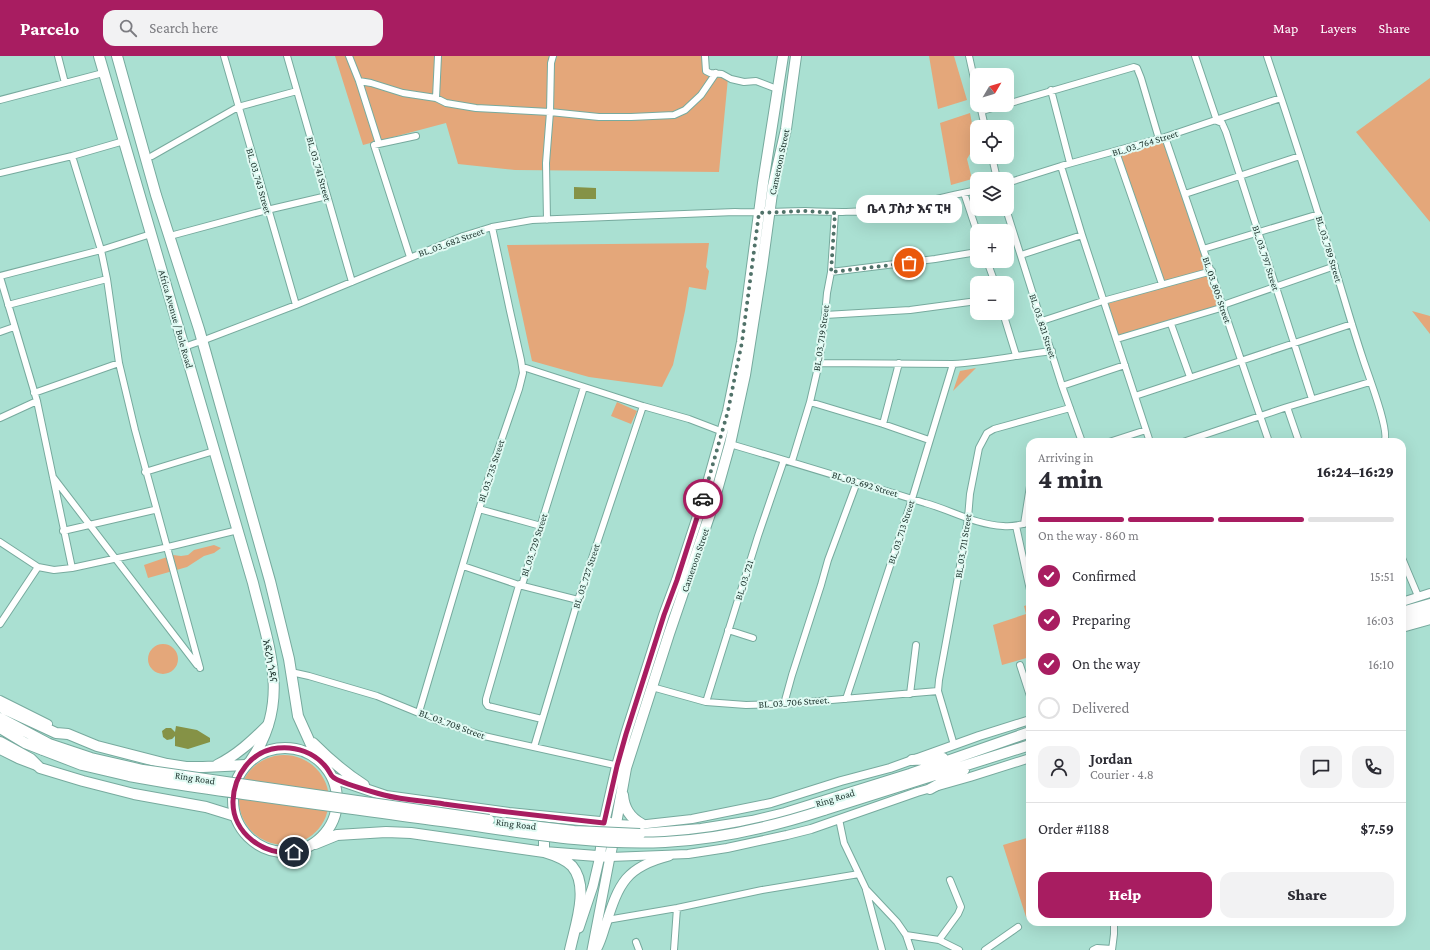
<!DOCTYPE html>
<meta charset="utf-8">
<style>
body{margin:0;font-family:"Crimson Pro","Noto Sans Ethiopic",serif;background:#f2f2f3;color:#2b2b33;height:100vh;display:flex;flex-direction:column;font-size:15px;white-space:nowrap}
*{box-sizing:border-box;margin:0}
p{font-size:13px;color:#7c7c81}
.icon{flex:none;width:22px;height:22px;fill:none;stroke:currentColor;stroke-width:2;stroke-linecap:round;stroke-linejoin:round}
.map{position:relative;flex:1;overflow:hidden}
.side{position:absolute;left:1026px;top:382px;width:380px;height:488px;display:flex;flex-direction:column;background:#fff;border-radius:12px;box-shadow:0 4px 16px #0002}
.side>*{flex:none}
.needle{width:26px;rotate:52deg}
.fabs{position:absolute;left:970px;top:12px;display:grid;gap:8px}
.fabs a{display:grid;place-items:center;width:44px;height:44px;border-radius:8px;background:#fff;box-shadow:0 4px 16px #0002;font-size:20px}
.pin{position:absolute;display:grid;place-items:center;width:34px;height:34px;color:#fff;margin:-17px;border:2px solid #fff;border-radius:50%;box-shadow:0 1px 4px #0007}
.courier{position:absolute;display:grid;place-items:center;width:40px;height:40px;margin:-20px;border:3px solid #a81d61;border-radius:50%;background:#fff;color:#222;box-shadow:0 1px 5px #0007}
.bubble{position:absolute;height:28px;border-radius:12px;background:#fff;box-shadow:0 4px 16px #0002;font-size:13px;font-weight:800;line-height:28px;text-align:center}
.overview em{font-style:normal;font-weight:800}
.overview div{display:flex;flex-direction:column-reverse}
.overview{display:flex;align-items:center;justify-content:space-between;height:68px;padding:0 12px}
h1{font-size:26px;font-weight:800;line-height:30px}
.bar{display:grid;grid-template-columns:repeat(4,1fr);gap:6px 4px;align-content:center;height:48px;padding:0 12px}
.bar i{height:5px;border-radius:3px;background:#e1e1e2}
.bar .current{background:#a81d61}
.bar p{grid-column:span 4}
.line{display:flex;align-items:center;gap:10px;padding:0 12px;border-top:1px solid #e1e1e2}
.line div{flex:1}
.round{display:grid;place-items:center;flex:none;width:42px;height:42px;border-radius:12px;background:#f2f2f3}
ol{padding:0 12px;list-style:none}
li{display:flex;align-items:center;gap:12px;height:44px}
li p{margin-inline-start:auto}
li .icon{padding:4px;border-radius:50%;background:#a81d61;color:#fff;stroke-width:4}
li:last-child{color:#7c7c81}
li i{width:22px;height:22px;border:2px solid #e1e1e2;border-radius:50%}
.button{display:flex;gap:8px;margin-top:auto;padding:8px 12px}
.button a{flex:1;height:46px;border-radius:12px;background:#a81d61;color:#fff;font-size:16px;font-weight:800;line-height:46px;text-align:center}
.button a+a{background:#f2f2f3;color:#2b2b33}
header{display:flex;align-items:center;gap:24px;box-sizing:border-box;height:56px;padding:0 20px;background:#a81d61;color:#fff}
header strong{font-size:19px}
nav{display:flex;gap:22px;margin-inline-start:auto;font-size:14px}
.search{width:280px;height:36px;background:#f2f2f3;display:flex;align-items:center;gap:10px;box-sizing:border-box;padding:0 14px;border-radius:12px;color:#7c7c81;font-size:15px}
.map>svg:first-child{display:block}
.green{fill:#e4a77a}
.water{fill:#859246}
.lines{fill:none;stroke-linecap:round;stroke-linejoin:round}
.minor-casing{stroke:#77aa9e;stroke-width:8}
.tertiary-casing{stroke:#77aa9e;stroke-width:10}
.secondary-casing{stroke:#77aa9e;stroke-width:11}
.primary-casing{stroke:#77aa9e;stroke-width:12}
.trunk-casing{stroke:#77aa9e;stroke-width:12}
.minor{stroke:#fff;stroke-width:6}
.tertiary{stroke:#fff;stroke-width:8}
.secondary{stroke:#fff;stroke-width:9}
.primary{stroke:#fff;stroke-width:10}
.trunk{stroke:#fff;stroke-width:10}
.trunk-bridge-casing{stroke:#77aa9e;stroke-width:12;stroke-linecap:butt}
.trunk-bridge{stroke:#fff;stroke-width:10}
.done{stroke:#507269;stroke-width:4;stroke-dasharray:0 7.2}
.route{stroke:#a81d61;stroke-width:5}
.labels{text-anchor:middle;dominant-baseline:central;stroke-width:4;stroke-linejoin:round;paint-order:stroke}
.street-label{font-size:10px;fill:#203630;stroke:#e0faf3}
</style>
<header>
<strong>Parcelo</strong>
<div class="search"><svg class="icon" aria-label="search" viewBox="0 0 24 24"><circle cx="10" cy="10" r="6"/><path d="M15 15l6 6"/></svg>Search here</div>
<nav><a>Map</a><a>Layers</a><a>Share</a></nav>
</header>
<div class="map">
<svg width="1430" height="894" viewBox="0 0 1430 894">
<rect width="100%" height="100%" fill="#aae0d2"/>
<path class="green" d="M 335,0 L 706,0 L 705,19 L 728,22 L 719,116 L 515,114 L 458,108 L 446,67 L 363,89 Z
M 929,0 L 954,0 L 967,44 L 938,53 Z
M 1430,22 L 1430,166 L 1356,76 Z
M 970,57 L 976,88 L 967,103 L 972,123 L 951,129 L 940,67 Z
M 1167,83 L 1225,251 L 1118,286 L 1104,249 L 1163,230 L 1117,97 Z
M 709,187 L 706,211 L 709,215 L 706,234 L 689,231 L 685,255 L 673,309 L 662,331 L 589,321 L 532,305 L 507,189 Z
M 1412,255 L 1430,260 L 1430,278 Z
M 976,312 L 953,335 L 960,315 Z
M 617,346 L 637,355 L 631,368 L 611,360 Z
M 214,489 L 221,492 L 214,497 L 204,500 L 187,511 L 148,522 L 144,509 L 173,499 L 181,500 L 188,499 L 194,494 Z
M 1030,548 L 1030,601 L 1002,609 L 993,569 L 1026,558 L 1024,550 Z
M148 603a15 15 0 1 1 30 0a15 15 0 1 1-30 0Z
M239 744a45 45 0 1 1 90 0a45 45 0 1 1-90 0Z
M 1030,781 L 1030,859 L 1026,861 L 1003,789 Z"/>
<path class="water" d="M 574,131 L 596,132 L 596,143 L 574,143 Z
M 176,670 L 197,674 L 210,682 L 210,686 L 188,693 L 175,690 L 175,680 L 172,683 L 167,684 L 163,681 L 162,675 L 166,672 L 171,672 L 175,676 Z"/>
<g class="lines">
<defs>
<path id="minor" d="M 58,0 L 65,27
M 224,0 L 296,249
M 287,0 L 352,226
M 349,0 L 359,25 L 371,27 L 403,37 L 436,42 L 446,47 L 476,52 L 550,56 L 599,61 L 631,61 L 674,59 L 685,54 L 701,39 L 716,17
M 705,0 L 706,15 L 710,17 L 722,18 L 731,23 L 744,26 L 756,25 L 777,33
M 969,0 L 977,36
M 1195,0 L 1217,65 L 1222,67 L 1226,76 L 1312,343
M 1267,0 C 1289,65 1310,130 1330,196 C 1341,231 1351,267 1363,303 C 1367,316 1391,377 1384,386
M 359,25 L 379,88
M 1051,34 L 1070,107
M 436,42 L 438,0
M 0,44 L 103,17
M 1007,48 L 1134,11 L 1137,12 L 1141,22 L 1159,83
M 980,49 L 985,71
M 982,55 L 1003,49
M 1165,81 L 1269,386
M 1116,96 L 1162,228
M 72,100 L 101,194 L 107,223 L 119,307 L 135,374 L 200,612
M 152,100 L 238,51 L 297,35
M 992,101 L 997,123
M 1061,110 L 1082,179 L 1150,386
M 0,117 L 72,100 L 124,85
M 1007,127 L 1061,110 L 1165,81 L 1281,42
M 964,137 L 977,176
M 1185,138 L 1300,100
M 1006,153 L 1062,330 L 1082,386
M 547,164 L 546,107 L 550,56 L 551,7 L 553,0
M 170,180 L 267,154 L 327,140
M 1203,193 L 1319,158
M 1021,199 L 1082,179
M 410,201 L 374,89 L 416,80
M 987,205 L 995,227
M 831,216 L 935,203 L 977,196
M 0,220 L 101,194 L 151,178
M 0,221 L 37,345 L 72,512
M 8,249 L 107,223
M 1223,249 L 1335,210
M 1003,257 L 1016,299
M 825,259 L 910,254 L 977,245
M 1042,265 L 1103,245 L 1212,215
M 1171,268 L 1190,321
M 0,276 L 14,271
M 1117,283 L 1224,251
M 184,291 L 207,283 L 296,249 L 463,180 L 492,171 L 532,164 L 735,156 C 758,157 782,155 805,155 C 832,156 860,157 887,153 C 917,148 947,140 977,134
M 819,307 L 953,308 C 986,306 1018,299 1052,295
M 523,311 L 643,350 L 689,363 L 723,376
M 1062,330 L 1125,309
M 34,337 L 119,307
M 1135,340 L 1352,268
M 810,346 L 883,368 L 929,384
M 1287,351 L 1299,386
M 0,362 L 37,345
M 883,368 L 899,307
M 1109,386 L 1146,374
M 1183,386 L 1287,351 L 1370,326
M 730,388 C 795,407 860,427 925,447 C 951,454 976,469 1003,470 C 1012,471 1021,469 1030,466
M 792,405 L 810,346 L 819,307 L 825,259 L 827,237 L 831,216 L 835,157
M 145,416 L 214,395
M 53,421 L 197,609
M 479,453 L 541,470
M 1024,468 L 1030,430
M 1016,470 L 1030,534
M 63,475 L 154,454
M 0,486 L 38,511 L 54,514 L 72,512 L 164,492 L 238,474
M 1402,502 L 1418,540
M 463,510 L 519,529 L 578,544
M 0,568 L 38,511
M 728,574 L 753,582
M 1020,609 L 1030,640
M 291,616 L 309,620 L 377,640 L 436,664 L 484,680 L 619,710
M 652,631 L 706,646 L 746,649 L 784,648 L 938,635
M 910,638 L 916,589
M 846,643 L 912,443 L 953,308
M 706,646 L 758,480 L 784,404
M 784,648 L 792,619 L 821,529 L 828,504 L 857,426
M 419,656 L 489,420 L 519,333 L 523,317 L 521,304 L 510,255 L 492,171
M 542,663 L 488,650 L 486,647 L 486,643 L 519,529 L 523,526 L 526,516 L 584,331
M 954,689 L 938,635 L 939,624 L 964,488 L 968,462 L 970,438 L 979,392 L 987,377 L 994,373 L 1070,352
M 534,691 L 578,544 L 643,350
M 839,763 L 844,787 L 866,833 L 897,866 L 906,879 L 911,894
M 866,834 L 882,894
M 607,864 L 677,852 L 762,834 L 859,818
M 906,879 L 939,884 L 959,894
M 939,884 L 958,858 L 961,851 L 950,824
M 636,886 L 639,894
M 674,894 L 677,852
M 985,894 L 1018,871
M 1093,894 L 1097,892 L 1112,893
M 1112,894 L 1114,878 L 1114,866"/>
<path id="tertiary" d="M 1402,546 L 1430,537
M 1402,572 L 1430,564
M 0,644 L 48,668
M 0,694 L 18,703 L 39,711
M 616,768 L 638,769 L 692,763 L 771,747 L 841,725 L 890,712 L 979,680 L 1030,664
M 610,801 L 688,798 L 727,792 L 787,779 L 811,773 L 917,736 L 970,721 L 1030,702"/>
<path id="secondary" d="M 579,872 L 593,830 L 600,800
M 592,894 L 610,801
M 596,894 C 601,886 603,876 606,868 C 619,827 626,811 669,800"/>
<path id="primary" d="M 99,0 L 253,527 C 268,589 292,645 251,704
M 117,0 L 156,139 L 199,273 L 270,525 L 289,603 L 298,660 L 317,702
M 313,687 C 329,703 345,717 364,729
M233 744a52 52 0 1 1 104 0a52 52 0 1 1-104 0Z
M 333,722 L 386,740 L 509,757 L 610,767
M 623,739 C 624,752 630,762 642,768
M 544,772 L 544,796 C 554,799 565,803 572,810 C 590,831 575,870 570,894
M 315,788 L 337,779 L 386,776 L 411,777 L 544,796 L 610,801 L 626,712 L 669,578 L 712,452 L 730,388 L 745,319 L 762,211 L 773,130 L 786,73 L 796,0
M 600,800 L 604,767 L 617,710 L 626,678 L 664,559 L 677,524 L 702,448 L 728,355 L 742,286 L 763,127 L 783,0"/>
<path id="trunk" d="M 1402,556 L 1430,548
M 1402,564 L 1430,557
M 0,651 L 56,677 L 68,678 L 97,690 L 167,708 L 186,711 L 203,711 L 246,709
M 0,662 L 49,688
M 0,672 L 25,687 L 43,694
M 0,686 L 31,703 L 40,712 L 83,725 L 134,738 L 206,751 L 235,760
M 912,704 L 943,702
M 217,709 C 237,699 252,685 268,669
M 930,733 L 964,714
M 824,754 L 1030,689
M 640,778 L 701,773 L 752,765 L 785,757 L 910,718 L 1030,676"/>
</defs>
<use href="#minor" class="minor-casing"/>
<use href="#tertiary" class="tertiary-casing"/>
<use href="#secondary" class="secondary-casing"/>
<use href="#primary" class="primary-casing"/>
<use href="#trunk" class="trunk-casing"/>
<use href="#minor" class="minor"/>
<use href="#tertiary" class="tertiary"/>
<use href="#secondary" class="secondary"/>
<use href="#primary" class="primary"/>
<use href="#trunk" class="trunk"/>
<defs>
<path id="trunk-bridge" d="M 49,688 L 91,702 L 143,714 L 489,764
M 43,694 L 82,709 L 129,720 L 169,727 C 254,740 340,751 426,763 C 505,773 585,790 665,786 C 719,783 772,771 824,754
M 505,767 L 574,775 L 640,778"/>
</defs>
<use href="#trunk-bridge" class="trunk-bridge-casing"/>
<use href="#trunk-bridge" class="trunk-bridge"/>
</g>
<g class="lines">
<path class="done" d="M 703,443 L 728,355 L 735,320 L 742,286 L 759,157 L 804,155 L 835,157 L 831,216 L 909,207"/>
<path class="route" d="M 294,796 C 265,801 232,777 233,745 C 234,719 251,695 278,692 C 296,690 315,697 326,711 C 329,714 330,719 333,721 C 338,726 376,737 384,739 C 403,744 425,745 444,748 C 497,755 550,761 604,767 L 617,710 L 626,678 L 664,559 L 677,524 L 703,443"/>
</g>
<g class="labels">
<g class="street-label">
<text transform="translate(1145 87) rotate(-17)">BL_03_764 Street</text>
<text transform="translate(779 106) rotate(-78)">Cameroon Street</text>
<text transform="translate(319 113) rotate(74)">BL_03_741 Street</text>
<text transform="translate(259 125) rotate(74)">BL_03_743 Street</text>
<text transform="translate(451 186) rotate(-20)">BL_03_682 Street</text>
<text transform="translate(1329 193) rotate(73)">BL_03_789 Street</text>
<text transform="translate(1266 202) rotate(72)">BL_03_797 Street</text>
<text transform="translate(1217 234) rotate(71)">BL_03_805 Street</text>
<text transform="translate(176 263) rotate(74)">Africa Avenue / Bole Road</text>
<text transform="translate(1043 270) rotate(72)">BL_03_821 Street</text>
<text transform="translate(821 282) rotate(-82)">BL_03_719 Street</text>
<text transform="translate(491 415) rotate(-72)">Bl_03_735 Street</text>
<text transform="translate(865 428) rotate(17)">BL_03_692 Street</text>
<text transform="translate(901 476) rotate(-72)">BL_03_713 Street</text>
<text transform="translate(534 489) rotate(-72)">Bl_03_729 Street</text>
<text transform="translate(963 490) rotate(-81)">BL_03_711 Street</text>
<text transform="translate(695 504) rotate(-71)">Cameroon Street</text>
<text transform="translate(586 520) rotate(-72)">BL_03_727 Street</text>
<text transform="translate(744 524) rotate(-73)">BL_03_721</text>
<text transform="translate(270 605) rotate(80)">አፍሪካ ጎዳና</text>
<text transform="translate(794 646) rotate(-4)">BL_03_706 Street.</text>
<text transform="translate(452 668) rotate(20)">BL_03_708 Street</text>
<text transform="translate(195 722) rotate(9)">Ring Road</text>
<text transform="translate(835 742) rotate(-17)">Ring Road</text>
<text transform="translate(516 768) rotate(7)">Ring Road</text>
</g>
</g>
</svg>
<div class="fabs">
<a><svg class="needle" viewBox="-14 -14 28 28"><path d="M0-13l5 13h-10z" fill="#e53935"/><path d="M0 13l5-13h-10z" fill="#7c7c81"/></svg></a>
<a><svg class="icon" aria-label="locate" viewBox="0 0 24 24"><circle cx="12" cy="12" r="6"/><path d="M12 2v4M12 18v4M2 12h4M18 12h4"/></svg></a>
<a><svg class="icon" aria-label="layers" viewBox="0 0 24 24"><path d="M12 4l9 5-9 5-9-5zM3 14l9 5 9-5"/></svg></a>
<a>+</a>
<a>−</a>
</div>
<div class="pin" style="left:909px;top:207px;background:#ea580c"><svg class="icon" aria-label="bag" viewBox="0 0 24 24"><path d="M5 8h14l-1 12H6zM9 8a3 3 0 0 1 6 0"/></svg></div>
<div class="pin" style="left:294px;top:796px;background:#1f2937"><svg class="icon" aria-label="home" viewBox="0 0 24 24"><path d="M3 11l9-7 9 7M6 9v11h12V9"/></svg></div>
<div class="courier" style="left:703px;top:443px"><svg class="icon" aria-label="car" viewBox="0 0 24 24"><path d="M5 17H2v-5l4-1 3-4h7l3 4 3 1v5h-3M9 17h6M6 11h13"/><circle cx="7" cy="17" r="2"/><circle cx="17" cy="17" r="2"/></svg></div>
<div class="bubble" style="left:856px;top:139px;width:106px">ቤላ ፓስታ እና ፒዛ</div>
<section class="side">
<div class="overview"><div><h1>4 min</h1><p>Arriving in</p></div><em>16:24–16:29</em></div>
<div class="bar"><i class="current"></i><i class="current"></i><i class="current"></i><i></i><p>On the way · 860 m</p></div>
<ol>
<li><svg class="icon" aria-label="check" viewBox="0 0 24 24"><path d="M5 12l5 5 9-10"/></svg>Confirmed<p>15:51</p></li>
<li><svg class="icon" aria-label="check" viewBox="0 0 24 24"><path d="M5 12l5 5 9-10"/></svg>Preparing<p>16:03</p></li>
<li><svg class="icon" aria-label="check" viewBox="0 0 24 24"><path d="M5 12l5 5 9-10"/></svg>On the way<p>16:10</p></li>
<li><i></i>Delivered</li>
</ol>
<div class="line" style="height:72px"><a class="round"><svg class="icon" aria-label="person" viewBox="0 0 24 24"><circle cx="12" cy="8" r="4"/><path d="M4 21q1-7 8-7t8 7"/></svg></a><div><b>Jordan</b><p>Courier · 4.8</p></div><a class="round"><svg class="icon" aria-label="chat" viewBox="0 0 24 24"><path d="M4 5h16v11H9l-5 4z"/></svg></a><a class="round"><svg class="icon" aria-label="phone" viewBox="0 0 24 24"><path d="M5 4h4l2 5-3 2q2 4 5 5l2-3 5 2v4C11 20 4 13 5 4z"/></svg></a></div>
<div class="line" style="height:52px"><div>Order #1188</div><b>$7.59</b></div>
<div class="button"><a>Help</a><a>Share</a></div>
</section>
</div>
